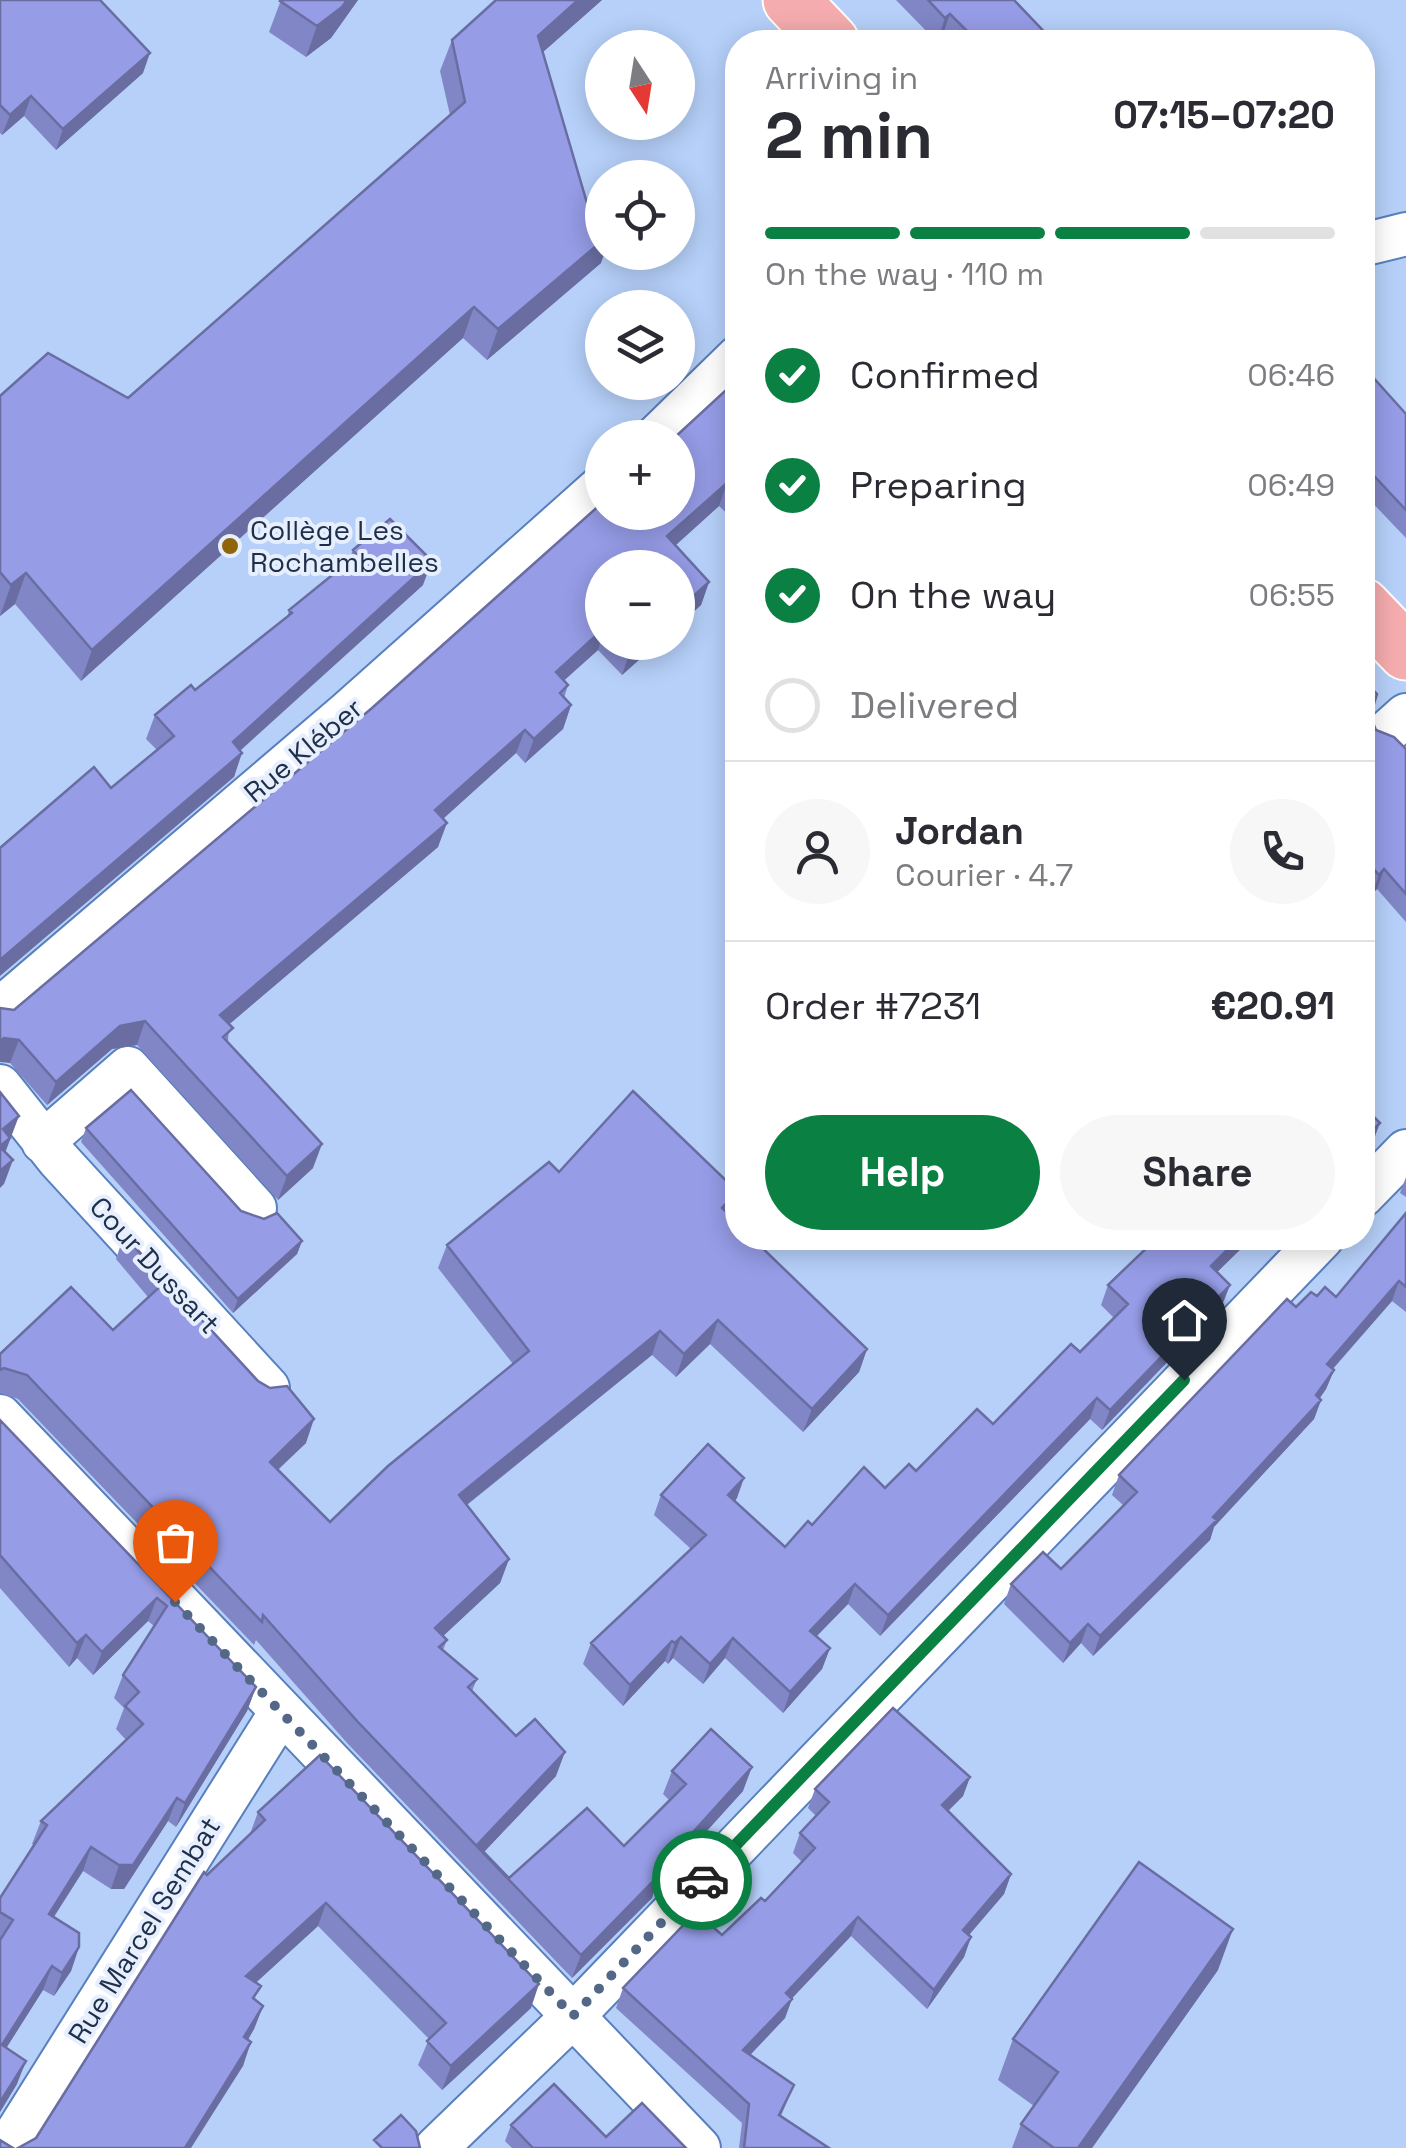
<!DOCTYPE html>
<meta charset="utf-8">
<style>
body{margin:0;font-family:"Space Grotesk",sans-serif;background:#f7f7f7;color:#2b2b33;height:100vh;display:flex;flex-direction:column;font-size:38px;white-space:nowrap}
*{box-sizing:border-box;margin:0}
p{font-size:32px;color:#7c7c81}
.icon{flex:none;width:55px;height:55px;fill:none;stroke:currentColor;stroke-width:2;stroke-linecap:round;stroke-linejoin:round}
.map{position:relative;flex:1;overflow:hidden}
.drawer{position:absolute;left:725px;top:30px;width:650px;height:1220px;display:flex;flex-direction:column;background:#fff;border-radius:40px;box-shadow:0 5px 25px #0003}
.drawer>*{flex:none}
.needle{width:65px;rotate:168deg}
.fabs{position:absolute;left:585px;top:30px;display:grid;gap:20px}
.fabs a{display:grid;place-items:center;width:110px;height:110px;border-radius:50%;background:#fff;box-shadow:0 5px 25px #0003;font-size:50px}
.pin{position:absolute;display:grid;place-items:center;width:85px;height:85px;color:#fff;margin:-102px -42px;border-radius:50% 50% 50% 0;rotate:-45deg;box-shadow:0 0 10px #0007}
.pin .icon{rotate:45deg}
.courier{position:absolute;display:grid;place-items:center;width:100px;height:100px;margin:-50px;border:8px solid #0b8043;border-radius:50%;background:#fff;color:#222;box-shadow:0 2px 12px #0007}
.overview em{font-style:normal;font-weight:700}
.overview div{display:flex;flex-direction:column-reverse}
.overview{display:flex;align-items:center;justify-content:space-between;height:170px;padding:0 40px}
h1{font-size:65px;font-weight:700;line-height:75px}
.bar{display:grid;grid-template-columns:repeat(4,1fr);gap:15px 10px;align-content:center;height:120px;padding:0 40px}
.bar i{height:12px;border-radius:8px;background:#e1e1e2}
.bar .on{background:#0b8043}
.bar p{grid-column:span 4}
.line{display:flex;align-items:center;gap:25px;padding:0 40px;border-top:2px solid #e1e1e2}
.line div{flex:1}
.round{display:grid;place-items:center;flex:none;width:105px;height:105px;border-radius:52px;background:#f7f7f7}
ol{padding:0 40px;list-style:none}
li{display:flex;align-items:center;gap:30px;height:110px}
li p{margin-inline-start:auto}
li .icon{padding:10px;border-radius:50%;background:#0b8043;color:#fff;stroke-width:4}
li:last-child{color:#7c7c81}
li i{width:55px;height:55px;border:5px solid #e1e1e2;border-radius:50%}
.action{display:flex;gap:20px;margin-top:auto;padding:20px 40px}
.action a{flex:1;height:115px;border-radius:60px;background:#0b8043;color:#fff;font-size:40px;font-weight:700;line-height:115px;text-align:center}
.action a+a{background:#f7f7f7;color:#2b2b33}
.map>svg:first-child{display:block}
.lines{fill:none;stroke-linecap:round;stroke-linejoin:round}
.minor-casing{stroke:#587fbe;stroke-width:46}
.major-casing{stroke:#fff;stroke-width:59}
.minor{stroke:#fff;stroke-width:42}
.major{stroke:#f5acae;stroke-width:55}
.wall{fill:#8186c6}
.shaded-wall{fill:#696da1}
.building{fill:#969ce6;stroke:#696da1;stroke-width:2.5}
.done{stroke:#536787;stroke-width:10;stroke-dasharray:0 18}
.route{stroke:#0b8043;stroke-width:12}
.poi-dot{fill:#8e6509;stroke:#e7effe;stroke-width:4}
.labels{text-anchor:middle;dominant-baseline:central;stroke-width:8;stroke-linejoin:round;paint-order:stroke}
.poi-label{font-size:28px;fill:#1e2f4a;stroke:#e7effe;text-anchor:start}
.street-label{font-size:28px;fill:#1e2f4a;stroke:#e7effe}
</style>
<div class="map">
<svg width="1406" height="2148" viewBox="0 0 1406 2148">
<rect width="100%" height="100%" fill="#b6d0f9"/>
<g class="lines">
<defs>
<path id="minor" d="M 1362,245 L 1406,234
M 655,438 L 738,357
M 1387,732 L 1406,715
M 0,1009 L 347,713 L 602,486
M 0,1086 L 58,1159 L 268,1388
M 43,1142 L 128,1068 L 255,1208
M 1362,1196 L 1406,1151
M 0,1416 L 699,2148
M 7,2148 L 281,1712
M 436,2148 L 573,2016 L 1322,1238"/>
<path id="major" d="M 791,0 L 831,42
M 1362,606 L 1406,652"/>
</defs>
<use href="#minor" class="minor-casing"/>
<use href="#major" class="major-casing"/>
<use href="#minor" class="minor"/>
<use href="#major" class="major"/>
</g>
<path class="wall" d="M 0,0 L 143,73 L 56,150 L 24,116 L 2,135 L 0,133 Z
M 281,0 L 358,0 L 331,38 L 306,57 L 269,32 Z
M 496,0 L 602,0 L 543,52 L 601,263 L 487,360 L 463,338 L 81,681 L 15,604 L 0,616 L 0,396 L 128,398 L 450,115 L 440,71 L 452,40 Z
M 896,0 L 1014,0 L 1054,42 L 947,42 L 942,37 L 937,42 Z
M 1362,365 L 1406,414 L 1406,538 L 1362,492 Z
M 738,379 L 738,524 L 719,506 L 676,545 L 709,582 L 701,605 L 678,626 L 678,568 L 602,568 L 602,642 L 659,642 L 622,675 L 598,650 L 564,680 L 568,685 L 564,698 L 571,705 L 563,729 L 525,763 L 516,753 L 443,819 L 438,847 L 229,1024 L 228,1042 L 313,1168 L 278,1200 L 137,1045 L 112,1049 L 47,1105 L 10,1063 L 14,1010 L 372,708 L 602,503 Z
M 353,550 L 423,585 L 240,751 L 234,777 L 111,788 L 157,750 L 146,739 L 155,715 L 195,690 L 287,618 L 289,610 L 348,562 Z
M 1362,679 L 1370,716 L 1376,730 L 1406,749 L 1406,922 L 1377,889 L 1372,894 L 1362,884 Z
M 86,1128 L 241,1211 L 302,1241 L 297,1254 L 233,1313 L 81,1142 Z
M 559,1172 L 729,1214 L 867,1349 L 859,1372 L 803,1432 L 710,1344 L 676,1377 L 652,1355 L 467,1505 L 509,1559 L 500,1583 L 443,1636 L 447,1640 L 443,1650 L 477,1679 L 472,1691 L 556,1776 L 484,1852 L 509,1878 L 624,1846 L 670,1801 L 663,1794 L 672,1771 L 743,1791 L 655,1888 L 652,1898 L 572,1978 L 348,1744 L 256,1640 L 254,1645 L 18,1399 L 0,1393 L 0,1354 L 113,1330 L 148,1297 L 116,1259 L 124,1235 L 306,1443 L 278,1470 L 330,1522 L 513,1364 L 438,1268 L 447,1245 Z
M 1406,1177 L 1406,1197 L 1400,1193 Z
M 1406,1213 L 1406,1312 L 1392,1301 L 1333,1369 L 1334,1370 L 1326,1389 L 1320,1398 L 1321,1400 L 1314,1419 L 1214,1527 L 1210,1540 L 1093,1656 L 1081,1643 L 1063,1663 L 1004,1604 L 1011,1584 L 1061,1569 L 1123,1505 L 1112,1495 L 1119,1475 L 1296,1307 L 1317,1296 L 1336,1297 Z
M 1252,1238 L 1217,1272 L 1230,1285 L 1222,1305 L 1102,1430 L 1090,1419 L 880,1636 L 848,1604 L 816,1637 L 830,1648 L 822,1669 L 783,1713 L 725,1658 L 703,1684 L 673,1658 L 668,1664 L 665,1661 L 623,1706 L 583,1664 L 591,1643 L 691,1549 L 654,1515 L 661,1495 L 737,1498 L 735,1501 L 785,1547 L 812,1525 L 916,1471 L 993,1424 L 1080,1352 L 1114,1318 L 1101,1305 L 1108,1285 Z
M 0,1420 L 256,1687 L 247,1711 L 176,1827 L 168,1821 L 124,1889 L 111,1889 L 83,1871 L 54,1917 L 79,1947 L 71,1971 L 54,1996 L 43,1990 L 6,2048 L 17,2084 L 0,2112 L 0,1898 L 34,1845 L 32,1844 L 41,1821 L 126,1740 L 116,1729 L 124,1708 L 114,1698 L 123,1675 L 154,1626 L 148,1621 L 93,1675 L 77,1658 L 69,1667 L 0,1588 Z
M 970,1777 L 963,1796 L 948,1811 L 1011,1874 L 1004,1894 L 969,1935 L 971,1937 L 964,1957 L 927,2009 L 851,1936 L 792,1998 L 785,2018 L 750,2055 L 794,2085 L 781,2116 L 829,2148 L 739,2148 L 742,2123 L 616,2008 L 623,1988 L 722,1935 L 765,1901 L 802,1862 L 793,1853 L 800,1833 L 816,1816 L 808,1808 L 815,1789 Z
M 258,1812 L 531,2008 L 442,2090 L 418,2065 L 429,2039 L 318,1926 L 256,1982 L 255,2000 L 263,2006 L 254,2029 L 248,2040 L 243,2066 L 36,2138 L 207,1875 L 250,1834 Z
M 1218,1970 L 1092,2148 L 1012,2148 L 1021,2124 L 1034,2106 L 998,2080 L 1013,2039 Z
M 511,2125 L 606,2137 L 686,2148 L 512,2148 L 505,2141 Z"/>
<path class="shaded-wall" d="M 347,0 L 358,0 L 331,38 L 306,57 L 317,26 Z
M 578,0 L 602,0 L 526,67 L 538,36 Z
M 950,14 L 942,37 L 937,42 L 945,18 Z
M 150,53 L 143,73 L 56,150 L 63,129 Z
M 31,96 L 24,116 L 2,135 L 10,115 Z
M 602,241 L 602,252 L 605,252 L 601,263 L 487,360 L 498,329 Z
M 474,307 L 463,338 L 81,681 L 92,650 Z
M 727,483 L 719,506 L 659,560 L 667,536 Z
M 432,561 L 423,585 L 224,765 L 233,742 Z
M 26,573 L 15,604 L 0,616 L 11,585 Z
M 709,582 L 701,605 L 678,626 L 678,610 Z
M 602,630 L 602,636 L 598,650 L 548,695 L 556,672 Z
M 641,642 L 659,642 L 622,675 L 630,652 Z
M 571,705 L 563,729 L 525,763 L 534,739 Z
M 525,730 L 516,753 L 426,834 L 435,810 Z
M 242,753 L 234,777 L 0,976 L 0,960 Z
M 447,823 L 438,847 L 212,1039 L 220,1015 Z
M 1384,869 L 1377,889 L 1372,894 L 1379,875 Z
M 145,1021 L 137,1045 L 112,1049 L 47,1105 L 56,1082 L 120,1026 Z
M 4,1038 L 19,1040 L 10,1063 L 0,1062 L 0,1041 Z
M 19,1116 L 2,1161 L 0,1137 L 3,1129 Z
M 1380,1123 L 1372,1144 L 1362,1153 L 1362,1140 Z
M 322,1144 L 313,1168 L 278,1200 L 287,1176 Z
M 13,1160 L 4,1184 L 0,1188 L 0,1171 Z
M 737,1191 L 729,1215 L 722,1208 Z
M 1239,1238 L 1252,1238 L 1203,1286 L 1211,1266 Z
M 302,1241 L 297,1254 L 233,1313 L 238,1299 Z
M 1399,1281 L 1392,1301 L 1320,1383 L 1327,1364 Z
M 1230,1285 L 1222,1305 L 1102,1430 L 1110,1410 Z
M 718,1320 L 710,1344 L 676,1377 L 684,1354 Z
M 660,1331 L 652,1355 L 450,1518 L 459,1495 Z
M 867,1349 L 859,1372 L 803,1432 L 812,1409 Z
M 1334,1370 L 1326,1389 L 1311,1410 L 1321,1400 L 1314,1419 L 1214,1527 L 1210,1540 L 1093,1656 L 1100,1636 L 1213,1517 L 1316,1395 Z
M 1097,1398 L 1090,1419 L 880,1636 L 888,1615 Z
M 314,1419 L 306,1443 L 261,1485 L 270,1462 Z
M 744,1478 L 737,1498 L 721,1515 L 728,1495 Z
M 509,1559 L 500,1583 L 426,1652 L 435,1628 Z
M 855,1584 L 848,1604 L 802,1651 L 810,1631 Z
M 157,1598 L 148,1621 L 93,1675 L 102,1652 Z
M 1088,1624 L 1081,1643 L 1063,1663 L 1070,1643 Z
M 86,1635 L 77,1658 L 69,1667 L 77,1643 Z
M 681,1637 L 673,1658 L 668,1664 L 675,1643 Z
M 733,1638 L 725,1658 L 703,1684 L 710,1664 Z
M 672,1641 L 665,1661 L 623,1706 L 630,1685 Z
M 830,1648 L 822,1669 L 783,1713 L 790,1692 Z
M 256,1687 L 247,1711 L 176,1827 L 185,1803 Z
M 565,1752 L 556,1776 L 483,1853 L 476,1846 Z
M 752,1767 L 743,1791 L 655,1888 L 652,1898 L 572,1978 L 581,1955 Z
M 970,1777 L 963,1796 L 935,1824 L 942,1805 Z
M 177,1798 L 168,1821 L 124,1889 L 111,1889 L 119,1865 Z
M 91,1847 L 83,1871 L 40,1938 L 49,1914 Z
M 1011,1874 L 1004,1894 L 956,1950 L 963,1930 Z
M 326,1903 L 318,1926 L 238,1999 L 246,1976 Z
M 858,1917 L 851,1936 L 779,2012 L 786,1993 Z
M 1233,1929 L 1218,1970 L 1092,2148 L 1078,2148 Z
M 971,1937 L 964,1957 L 927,2009 L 934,1990 Z
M 79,1947 L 71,1971 L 54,1996 L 62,1973 Z
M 52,1966 L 43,1990 L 0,2058 L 2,2045 Z
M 539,1984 L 531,2008 L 442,2090 L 451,2066 Z
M 792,1999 L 785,2018 L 736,2070 L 743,2050 Z
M 263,2006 L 254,2029 L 235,2061 L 244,2037 Z
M 251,2042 L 243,2066 L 191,2148 L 185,2148 Z
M 26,2061 L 17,2084 L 0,2112 L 0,2102 Z"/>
<path class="building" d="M 0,0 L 100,0 L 150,53 L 63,129 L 31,96 L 10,115 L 0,105 Z
M 281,0 L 347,0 L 342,7 L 317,26 L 280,1 Z
M 496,0 L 578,0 L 538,36 L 587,203 L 602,221 L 602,241 L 498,329 L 474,307 L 92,650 L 26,573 L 11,585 L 0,572 L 0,396 L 48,353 L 128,398 L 465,102 L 452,40 Z
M 928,0 L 1014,0 L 1054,42 L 978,42 L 950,14 L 945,18 Z
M 1362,365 L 1406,414 L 1406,510 L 1362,463 Z
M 738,379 L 738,492 L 727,483 L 667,536 L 709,582 L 678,610 L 678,568 L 602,568 L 602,630 L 556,672 L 568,685 L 560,693 L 571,705 L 534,739 L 525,730 L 435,810 L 447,823 L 220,1015 L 233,1028 L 223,1037 L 322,1144 L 287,1176 L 145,1021 L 120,1026 L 56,1082 L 19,1040 L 4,1038 L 0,1041 L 0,1008 L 14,1010 L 372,708 L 602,503 L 602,512 L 678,512 L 678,438 L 674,438 Z
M 390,519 L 432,561 L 233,742 L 242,753 L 0,960 L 0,848 L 94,767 L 111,788 L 174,736 L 155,715 L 191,685 L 195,690 L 292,613 L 289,610 L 357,555 L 353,550 Z
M 622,642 L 641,642 L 630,652 Z
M 1362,679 L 1377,694 L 1370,716 L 1376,730 L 1394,737 L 1406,749 L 1406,894 L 1384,869 L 1379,875 L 1362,856 Z
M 131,1090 L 241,1211 L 264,1219 L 277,1213 L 302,1241 L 238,1299 L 86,1128 Z
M 633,1091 L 737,1191 L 722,1208 L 738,1223 L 738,1238 L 752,1238 L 867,1349 L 812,1409 L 718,1320 L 684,1354 L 660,1331 L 459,1495 L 509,1559 L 435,1628 L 447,1640 L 439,1647 L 477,1679 L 468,1687 L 516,1736 L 535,1719 L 565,1752 L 477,1845 L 509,1878 L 587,1808 L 624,1846 L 686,1784 L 672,1771 L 711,1729 L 752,1767 L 657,1872 L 660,1874 L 581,1955 L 357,1721 L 263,1615 L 262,1622 L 27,1375 L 4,1368 L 0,1370 L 0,1354 L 71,1287 L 113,1330 L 165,1282 L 124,1235 L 258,1381 L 270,1388 L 287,1386 L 314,1419 L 270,1462 L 330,1522 L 388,1466 L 529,1351 L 447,1245 L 549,1162 L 559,1172 Z
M 0,1092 L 19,1116 L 3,1129 L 10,1138 L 0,1146 Z
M 1362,1105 L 1380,1123 L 1362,1140 Z
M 0,1147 L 13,1160 L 0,1171 Z
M 1406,1213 L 1406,1287 L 1399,1281 L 1327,1364 L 1334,1370 L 1316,1395 L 1321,1400 L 1213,1517 L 1217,1520 L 1100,1636 L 1088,1624 L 1070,1643 L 1011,1584 L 1043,1552 L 1061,1569 L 1137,1492 L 1119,1475 L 1287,1299 L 1296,1307 L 1311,1292 L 1317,1296 L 1325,1287 L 1336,1297 Z
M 1157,1238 L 1239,1238 L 1211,1266 L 1230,1285 L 1110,1410 L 1097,1398 L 888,1615 L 855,1584 L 810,1631 L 830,1648 L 790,1692 L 733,1638 L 710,1664 L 681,1637 L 675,1643 L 672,1641 L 630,1685 L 591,1643 L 706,1535 L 661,1495 L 708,1444 L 744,1478 L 728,1495 L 785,1547 L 808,1521 L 812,1525 L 864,1467 L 885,1488 L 909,1464 L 916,1471 L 977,1409 L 993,1424 L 1071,1344 L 1080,1352 L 1128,1304 L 1108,1285 Z
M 0,1420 L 256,1687 L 185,1803 L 177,1798 L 133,1865 L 119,1865 L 91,1847 L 49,1914 L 79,1933 L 79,1947 L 62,1973 L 52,1966 L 2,2045 L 26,2061 L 0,2102 L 0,1940 L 13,1920 L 0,1912 L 0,1898 L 47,1825 L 41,1821 L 143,1724 L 125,1706 L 139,1692 L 123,1675 L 167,1606 L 157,1598 L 102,1652 L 86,1635 L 77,1643 L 0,1555 Z
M 893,1708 L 970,1777 L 942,1805 L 1011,1874 L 963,1930 L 971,1937 L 934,1990 L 858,1917 L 786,1993 L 792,1999 L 743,2050 L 794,2085 L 779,2115 L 829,2148 L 744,2148 L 749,2104 L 623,1988 L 696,1912 L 722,1935 L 761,1898 L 765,1901 L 815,1848 L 800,1833 L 829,1802 L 815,1789 Z
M 320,1755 L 539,1984 L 451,2066 L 427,2041 L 446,2023 L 326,1903 L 246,1976 L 261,1986 L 253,1998 L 263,2006 L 244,2037 L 251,2042 L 185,2148 L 18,2148 L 36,2138 L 204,1872 L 207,1875 L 265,1820 L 258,1812 Z
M 1139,1862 L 1233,1929 L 1078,2148 L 1054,2148 L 1021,2124 L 1058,2072 L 1013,2039 Z
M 554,2084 L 606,2137 L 642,2103 L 686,2148 L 533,2148 L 511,2125 Z
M 401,2115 L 416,2131 L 420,2148 L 382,2148 L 374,2140 Z
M 0,2140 L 13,2148 L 0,2148 Z"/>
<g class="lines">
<path class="done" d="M 175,1602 L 573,2016 L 702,1880"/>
<path class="route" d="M 702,1880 L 1184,1380"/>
</g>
<circle class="poi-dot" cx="230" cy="546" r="10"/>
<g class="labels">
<g class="poi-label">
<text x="250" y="530">Collège Les<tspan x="250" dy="32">Rochambelles</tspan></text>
</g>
<g class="street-label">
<text transform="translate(303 750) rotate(-40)">Rue Kléber</text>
<text transform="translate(155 1265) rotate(47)">Cour Dussart</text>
<text transform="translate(144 1930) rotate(-58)">Rue Marcel Sembat</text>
</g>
</g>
</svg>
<div class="fabs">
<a><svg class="needle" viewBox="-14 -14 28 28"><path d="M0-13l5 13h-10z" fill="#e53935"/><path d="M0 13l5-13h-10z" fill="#7c7c81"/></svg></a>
<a><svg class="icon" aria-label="locate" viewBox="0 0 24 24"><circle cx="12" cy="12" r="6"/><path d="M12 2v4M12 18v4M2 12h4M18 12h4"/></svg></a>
<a><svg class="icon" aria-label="layers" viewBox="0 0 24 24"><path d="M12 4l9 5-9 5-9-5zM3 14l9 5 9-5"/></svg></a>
<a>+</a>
<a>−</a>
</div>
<div class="pin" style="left:175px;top:1602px;background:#ea580c"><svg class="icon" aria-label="bag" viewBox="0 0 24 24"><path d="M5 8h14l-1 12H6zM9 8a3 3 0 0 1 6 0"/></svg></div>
<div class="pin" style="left:1184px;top:1380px;background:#1f2937"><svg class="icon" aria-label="home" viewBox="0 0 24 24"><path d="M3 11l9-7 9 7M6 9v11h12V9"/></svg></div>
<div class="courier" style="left:702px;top:1880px"><svg class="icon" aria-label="car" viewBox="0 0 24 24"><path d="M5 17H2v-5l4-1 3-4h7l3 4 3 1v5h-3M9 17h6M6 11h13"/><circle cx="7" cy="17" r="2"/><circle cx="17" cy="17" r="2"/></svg></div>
<section class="drawer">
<div class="overview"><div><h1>2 min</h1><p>Arriving in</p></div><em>07:15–07:20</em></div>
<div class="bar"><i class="on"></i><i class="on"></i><i class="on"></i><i></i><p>On the way · 110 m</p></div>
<ol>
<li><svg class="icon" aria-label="check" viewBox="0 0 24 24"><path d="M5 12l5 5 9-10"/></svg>Confirmed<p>06:46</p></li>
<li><svg class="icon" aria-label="check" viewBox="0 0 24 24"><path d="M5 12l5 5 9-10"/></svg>Preparing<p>06:49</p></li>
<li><svg class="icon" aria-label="check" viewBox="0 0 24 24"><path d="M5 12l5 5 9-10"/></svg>On the way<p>06:55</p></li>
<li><i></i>Delivered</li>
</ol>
<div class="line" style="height:180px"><a class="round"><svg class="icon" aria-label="person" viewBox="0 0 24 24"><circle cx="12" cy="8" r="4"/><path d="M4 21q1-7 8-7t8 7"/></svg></a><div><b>Jordan</b><p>Courier · 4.7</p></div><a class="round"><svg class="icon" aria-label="phone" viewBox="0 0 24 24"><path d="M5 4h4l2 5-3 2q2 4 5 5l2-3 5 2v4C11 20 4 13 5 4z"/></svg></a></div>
<div class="line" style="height:130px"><div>Order #7231</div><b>€20.91</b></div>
<div class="action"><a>Help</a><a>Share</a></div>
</section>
</div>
